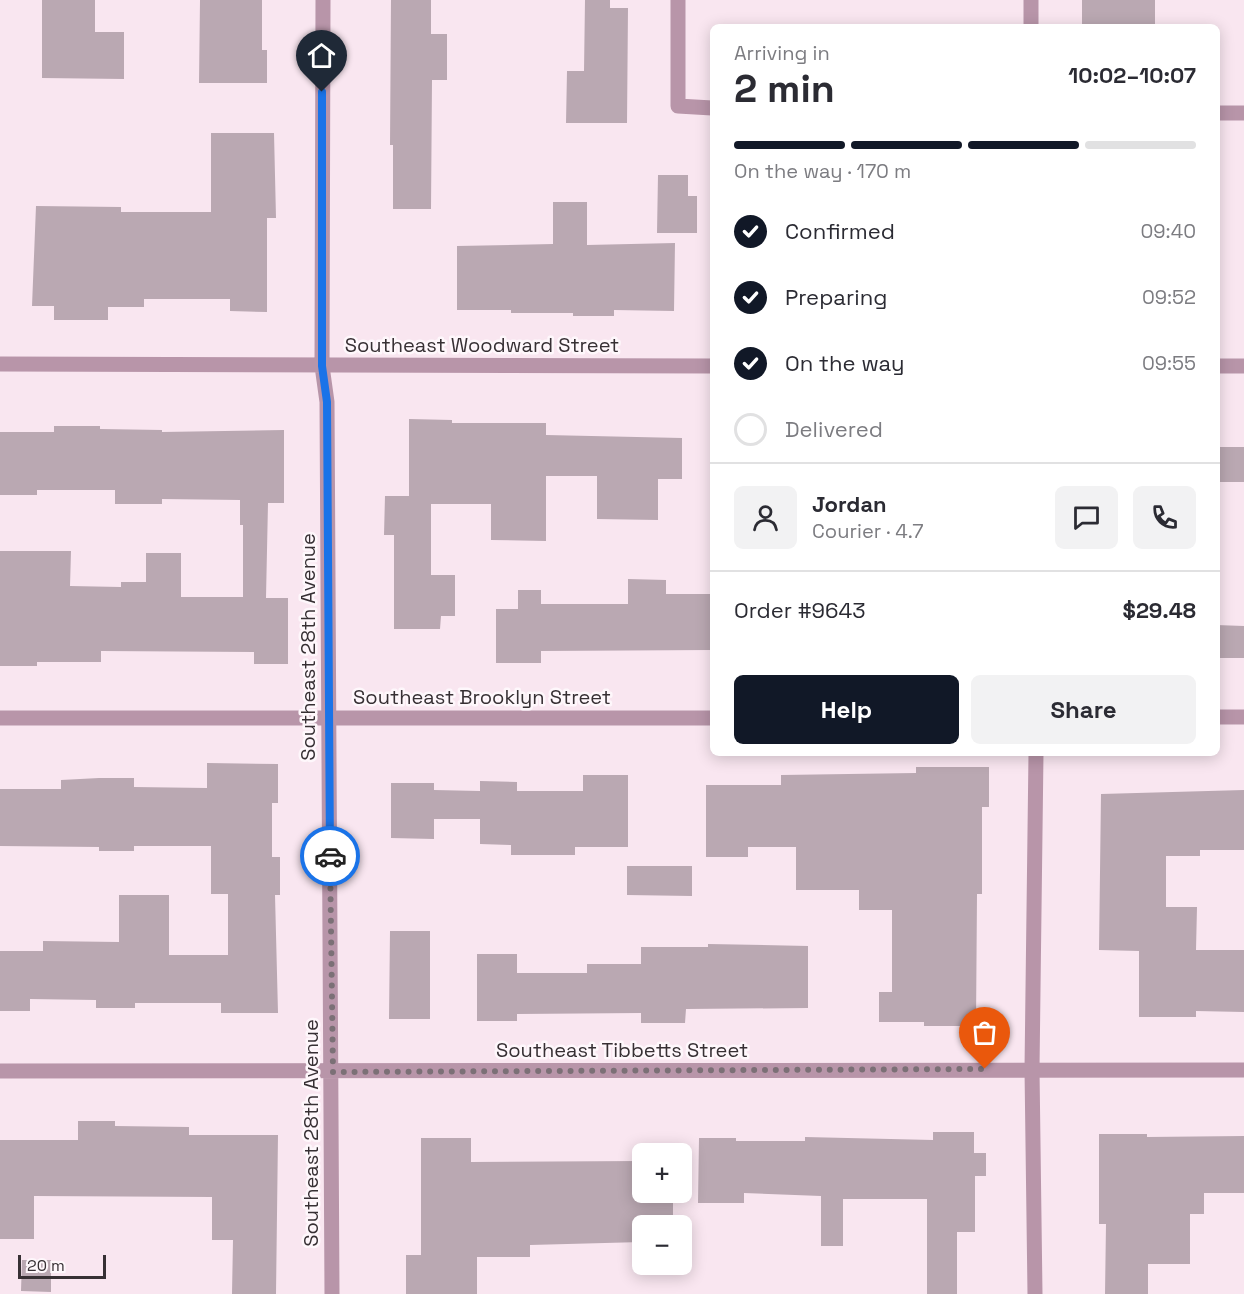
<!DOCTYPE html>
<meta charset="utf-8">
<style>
body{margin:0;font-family:"Space Grotesk",sans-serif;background:#f2f2f3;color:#2b2b33;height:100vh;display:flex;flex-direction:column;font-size:22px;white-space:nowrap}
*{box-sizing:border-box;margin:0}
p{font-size:20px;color:#7c7c81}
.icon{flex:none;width:33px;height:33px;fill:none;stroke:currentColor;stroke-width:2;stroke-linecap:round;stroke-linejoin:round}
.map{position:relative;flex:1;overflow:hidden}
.details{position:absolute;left:710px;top:24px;width:510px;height:732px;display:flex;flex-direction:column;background:#fff;border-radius:9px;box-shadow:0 3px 15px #0003}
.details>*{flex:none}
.controls{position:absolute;left:632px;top:1143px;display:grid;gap:12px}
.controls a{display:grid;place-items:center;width:60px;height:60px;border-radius:9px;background:#fff;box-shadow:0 3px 15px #0003;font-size:30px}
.scale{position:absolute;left:18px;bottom:15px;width:88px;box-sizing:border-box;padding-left:6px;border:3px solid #373034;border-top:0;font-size:16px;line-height:21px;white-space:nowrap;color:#373034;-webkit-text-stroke:4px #fef7fb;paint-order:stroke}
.pin{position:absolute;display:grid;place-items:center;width:51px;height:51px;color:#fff;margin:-62px -26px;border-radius:50% 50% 50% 0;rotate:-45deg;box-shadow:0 0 6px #0007}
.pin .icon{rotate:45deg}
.courier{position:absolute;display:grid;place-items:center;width:60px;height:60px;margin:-30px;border:4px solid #1a73e8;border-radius:50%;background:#fff;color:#222;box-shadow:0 2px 8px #0007}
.headline em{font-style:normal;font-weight:700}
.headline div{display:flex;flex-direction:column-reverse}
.headline{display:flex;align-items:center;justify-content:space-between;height:102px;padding:0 24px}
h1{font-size:39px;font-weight:700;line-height:45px}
.bar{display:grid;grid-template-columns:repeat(4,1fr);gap:9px 6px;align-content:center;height:72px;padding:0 24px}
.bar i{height:8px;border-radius:4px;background:#e1e1e2}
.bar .on{background:#111827}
.bar p{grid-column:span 4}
.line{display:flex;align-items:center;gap:15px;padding:0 24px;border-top:2px solid #e1e1e2}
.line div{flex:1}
.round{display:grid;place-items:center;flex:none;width:63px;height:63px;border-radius:9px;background:#f2f2f3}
ol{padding:0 24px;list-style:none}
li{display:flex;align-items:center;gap:18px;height:66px}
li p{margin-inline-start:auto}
li .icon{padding:6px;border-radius:50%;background:#111827;color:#fff;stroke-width:4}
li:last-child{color:#7c7c81}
li i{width:33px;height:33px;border:3px solid #e1e1e2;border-radius:50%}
.button{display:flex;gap:12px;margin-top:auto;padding:12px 24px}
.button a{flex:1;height:69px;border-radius:9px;background:#111827;color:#fff;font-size:24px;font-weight:700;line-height:69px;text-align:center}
.button a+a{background:#f2f2f3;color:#2b2b33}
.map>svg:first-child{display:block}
.building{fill:#baa8b2}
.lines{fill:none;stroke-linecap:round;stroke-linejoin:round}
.minor{stroke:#b895a9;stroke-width:15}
.done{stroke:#7b7076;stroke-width:6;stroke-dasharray:0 10.8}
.route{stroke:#1a73e8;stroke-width:8}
.labels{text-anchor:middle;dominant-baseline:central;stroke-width:5;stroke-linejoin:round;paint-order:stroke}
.street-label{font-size:20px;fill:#373034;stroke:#fef7fb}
</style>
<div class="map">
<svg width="1244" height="1294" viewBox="0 0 1244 1294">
<rect width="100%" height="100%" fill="#f9e6f0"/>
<path class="building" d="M 42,0 L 95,0 L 95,32 L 124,32 L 124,79 L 42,78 Z
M 200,0 L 262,0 L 262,50 L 267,50 L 267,83 L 199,83 Z
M 391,0 L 431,0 L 431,34 L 447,34 L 447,80 L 432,80 L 431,209 L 393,209 L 393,145 L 390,145 Z
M 585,0 L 610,0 L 610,8 L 628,8 L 627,123 L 566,123 L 567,71 L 584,71 Z
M 1082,0 L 1155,0 L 1155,24 L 1082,24 Z
M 211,133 L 274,133 L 276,218 L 267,218 L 267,312 L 230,311 L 230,299 L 144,299 L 144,307 L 108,307 L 108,320 L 54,320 L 54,306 L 32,306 L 36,206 L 121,207 L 121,212 L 211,212 Z
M 658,175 L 688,175 L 688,196 L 697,196 L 697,233 L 657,233 Z
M 553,202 L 587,202 L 587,245 L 675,243 L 674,311 L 614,310 L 614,316 L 573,316 L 573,313 L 511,313 L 511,310 L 457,310 L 457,246 L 553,244 Z
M 409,419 L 452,420 L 452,423 L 546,423 L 546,435 L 682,438 L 682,479 L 658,479 L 658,520 L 597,519 L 597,476 L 546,476 L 546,541 L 491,540 L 491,504 L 431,504 L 431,575 L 455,575 L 455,616 L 441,616 L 440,629 L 394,629 L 394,535 L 384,535 L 385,496 L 409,496 Z
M 54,426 L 100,426 L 100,429 L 162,430 L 162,432 L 284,430 L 284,503 L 268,503 L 266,598 L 288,598 L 288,664 L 254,664 L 254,652 L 101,651 L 101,662 L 37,662 L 37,666 L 0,666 L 0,551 L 71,551 L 70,586 L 121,587 L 121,582 L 146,582 L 146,553 L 181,553 L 181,597 L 243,597 L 243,525 L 240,525 L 240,500 L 162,499 L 162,504 L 115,504 L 115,490 L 37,490 L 37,495 L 0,495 L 0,432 L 54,432 Z
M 1216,447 L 1244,447 L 1244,482 L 1216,482 Z
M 628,579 L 666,580 L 666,594 L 712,594 L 712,650 L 541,651 L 541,663 L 496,663 L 496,609 L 518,609 L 518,590 L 541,590 L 541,604 L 628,604 Z
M 1216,625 L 1244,626 L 1244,658 L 1216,658 Z
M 207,763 L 278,764 L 278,803 L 272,803 L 272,857 L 280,857 L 280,895 L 275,895 L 278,1013 L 221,1013 L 221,1003 L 135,1003 L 135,1008 L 96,1008 L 96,1000 L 30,999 L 30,1011 L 0,1011 L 0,951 L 43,951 L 43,941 L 119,942 L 119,895 L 169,895 L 169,955 L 228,955 L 228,894 L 211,894 L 211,846 L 134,846 L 134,851 L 99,851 L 99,847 L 0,846 L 0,789 L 61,789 L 61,780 L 99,778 L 134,778 L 134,787 L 207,788 Z
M 916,767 L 989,767 L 989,807 L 982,807 L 982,894 L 977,894 L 976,1026 L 924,1026 L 924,1022 L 879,1022 L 879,992 L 892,992 L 892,910 L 859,910 L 859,890 L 796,890 L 796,847 L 748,847 L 748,857 L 706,857 L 706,785 L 781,785 L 781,775 L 916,773 Z
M 583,775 L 628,775 L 628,847 L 575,847 L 575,855 L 511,855 L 511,845 L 480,844 L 480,819 L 434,819 L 434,839 L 391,838 L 391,783 L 434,783 L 434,790 L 480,791 L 480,781 L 517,782 L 517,791 L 583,791 Z
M 1244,790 L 1244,850 L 1200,850 L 1200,856 L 1166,856 L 1166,907 L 1197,907 L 1196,950 L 1244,950 L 1244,1012 L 1196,1011 L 1196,1017 L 1139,1017 L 1139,951 L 1099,950 L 1101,794 Z
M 627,866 L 692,866 L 692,896 L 627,895 Z
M 390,931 L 430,931 L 430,1019 L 389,1019 Z
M 708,944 L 808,946 L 808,1008 L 686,1009 L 685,1023 L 641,1023 L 641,1013 L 517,1014 L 517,1021 L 477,1021 L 477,954 L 517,954 L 517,973 L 587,973 L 587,964 L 641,964 L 641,947 L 708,947 Z
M 78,1121 L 115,1121 L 115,1126 L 189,1127 L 189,1135 L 278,1135 L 276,1294 L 232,1294 L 233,1240 L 212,1240 L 212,1197 L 34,1196 L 34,1239 L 0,1239 L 0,1140 L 78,1140 Z
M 933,1132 L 974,1132 L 974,1153 L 986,1153 L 986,1176 L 975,1176 L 975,1232 L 957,1232 L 957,1294 L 927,1294 L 927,1199 L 843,1199 L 843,1246 L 821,1246 L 821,1196 L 744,1193 L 744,1203 L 698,1203 L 699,1138 L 736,1138 L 736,1141 L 805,1141 L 805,1137 L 933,1140 Z
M 1099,1134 L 1147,1134 L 1147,1137 L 1244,1136 L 1244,1193 L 1204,1193 L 1204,1214 L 1190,1214 L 1190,1264 L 1148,1264 L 1148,1294 L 1105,1294 L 1106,1224 L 1099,1224 Z
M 421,1138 L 471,1138 L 471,1162 L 642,1161 L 642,1192 L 673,1192 L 673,1226 L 642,1226 L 642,1242 L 530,1245 L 530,1257 L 477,1257 L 477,1294 L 406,1294 L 406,1255 L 421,1255 Z
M 22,1260 L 51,1260 L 51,1292 L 21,1291 Z"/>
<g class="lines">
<path class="minor" d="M 323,0 L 322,366 L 327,402 L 332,1294
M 678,0 L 678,106 L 712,108
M 1031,0 L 1031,27
M 1216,113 L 1244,113
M 0,364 L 712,366
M 1216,366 L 1244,366
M 1216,717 L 1244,717
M 0,718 L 712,718
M 0,1071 L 1244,1070
M 1035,1294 L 1032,1069 L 1036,753"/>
</g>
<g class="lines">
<path class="done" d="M 330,856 L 333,1072 L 985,1069"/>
<path class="route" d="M 322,92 L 322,366 L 327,402 L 330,856"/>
</g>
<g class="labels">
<g class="street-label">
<text x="482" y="345">Southeast Woodward Street</text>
<text transform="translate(308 647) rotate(-90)">Southeast 28th Avenue</text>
<text x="482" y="697">Southeast Brooklyn Street</text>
<text x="622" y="1050">Southeast Tibbetts Street</text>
<text transform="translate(311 1133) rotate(-90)">Southeast 28th Avenue</text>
</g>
</g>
</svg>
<div class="controls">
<a>+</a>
<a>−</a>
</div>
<div class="scale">20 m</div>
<div class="pin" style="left:985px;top:1069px;background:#ea580c"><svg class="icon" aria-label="bag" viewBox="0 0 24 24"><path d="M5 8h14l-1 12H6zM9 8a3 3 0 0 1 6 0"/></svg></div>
<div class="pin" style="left:322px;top:92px;background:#1f2937"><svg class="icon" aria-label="home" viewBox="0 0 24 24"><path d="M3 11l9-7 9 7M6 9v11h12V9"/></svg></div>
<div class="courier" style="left:330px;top:856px"><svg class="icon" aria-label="car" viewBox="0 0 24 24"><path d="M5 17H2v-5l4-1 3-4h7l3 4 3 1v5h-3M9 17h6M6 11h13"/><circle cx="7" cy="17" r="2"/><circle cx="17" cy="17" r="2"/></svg></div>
<section class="details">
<div class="headline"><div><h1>2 min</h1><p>Arriving in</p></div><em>10:02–10:07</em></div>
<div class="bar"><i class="on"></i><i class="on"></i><i class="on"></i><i></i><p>On the way · 170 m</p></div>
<ol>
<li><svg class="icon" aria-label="check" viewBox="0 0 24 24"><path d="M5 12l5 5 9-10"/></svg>Confirmed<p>09:40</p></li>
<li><svg class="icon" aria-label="check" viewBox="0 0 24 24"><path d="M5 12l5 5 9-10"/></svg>Preparing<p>09:52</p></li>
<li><svg class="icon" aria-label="check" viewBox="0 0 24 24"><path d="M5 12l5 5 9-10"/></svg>On the way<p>09:55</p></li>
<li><i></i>Delivered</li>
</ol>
<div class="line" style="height:108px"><a class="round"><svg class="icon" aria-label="person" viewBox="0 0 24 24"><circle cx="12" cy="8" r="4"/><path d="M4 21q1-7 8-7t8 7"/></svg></a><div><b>Jordan</b><p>Courier · 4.7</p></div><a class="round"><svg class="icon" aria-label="chat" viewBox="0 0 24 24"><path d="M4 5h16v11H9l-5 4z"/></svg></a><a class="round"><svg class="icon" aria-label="phone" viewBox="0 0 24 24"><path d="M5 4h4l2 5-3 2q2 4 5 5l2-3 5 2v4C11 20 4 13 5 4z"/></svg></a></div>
<div class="line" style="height:78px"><div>Order #9643</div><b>$29.48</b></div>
<div class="button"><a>Help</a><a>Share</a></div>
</section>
</div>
